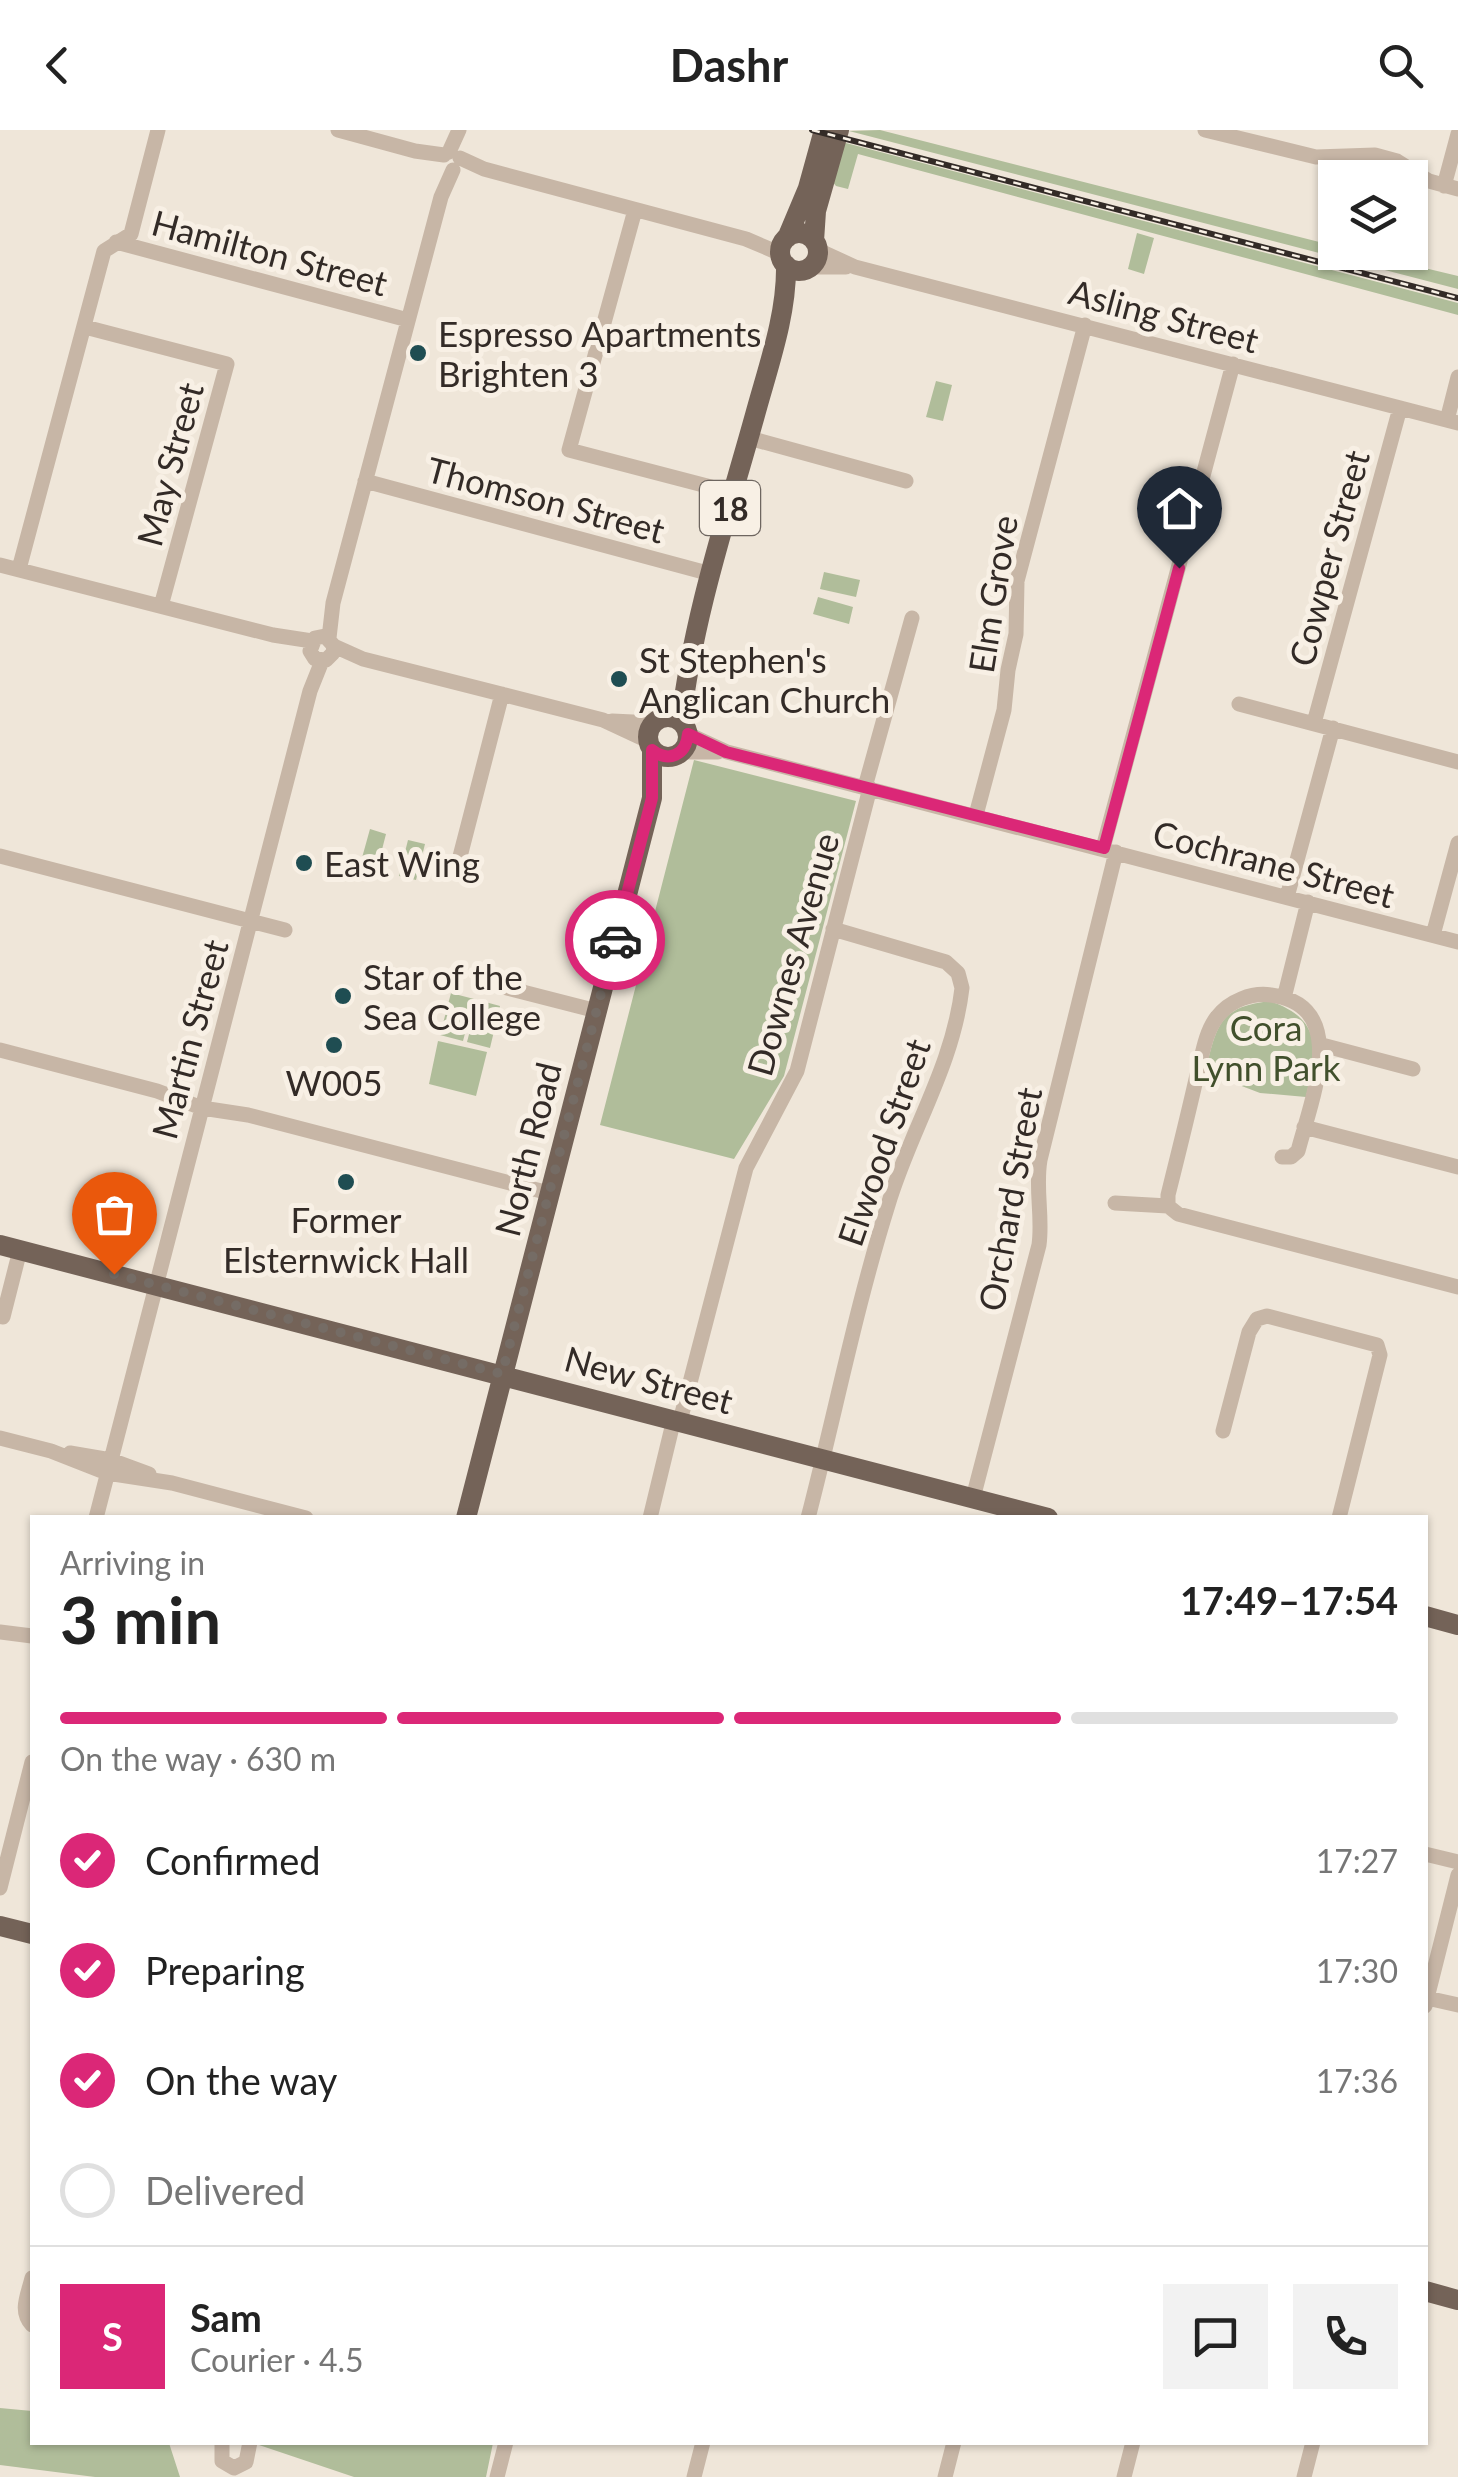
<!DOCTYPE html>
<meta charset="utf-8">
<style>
body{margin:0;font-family:Lato,sans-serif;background:#f2f2f2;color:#222;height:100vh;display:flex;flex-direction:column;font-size:38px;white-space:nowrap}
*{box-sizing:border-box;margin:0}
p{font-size:32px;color:#767676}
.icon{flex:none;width:55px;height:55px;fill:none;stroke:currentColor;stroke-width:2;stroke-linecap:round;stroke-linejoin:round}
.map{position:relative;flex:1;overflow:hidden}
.details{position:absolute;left:30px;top:1385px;width:1398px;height:930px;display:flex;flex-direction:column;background:#fff;border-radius:0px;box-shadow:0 2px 8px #0004}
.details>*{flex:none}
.controls{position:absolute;left:1318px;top:30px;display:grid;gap:20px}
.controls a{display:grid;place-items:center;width:110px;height:110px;border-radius:0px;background:#fff;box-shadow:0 2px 8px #0004;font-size:50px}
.pin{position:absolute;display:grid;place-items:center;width:85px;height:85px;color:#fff;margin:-102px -42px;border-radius:50% 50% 50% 0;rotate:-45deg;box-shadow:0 0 10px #0007}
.pin .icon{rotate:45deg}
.courier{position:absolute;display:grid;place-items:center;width:100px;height:100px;margin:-50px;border:8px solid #db2777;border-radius:50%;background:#fff;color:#222;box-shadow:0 2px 12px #0007}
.overview em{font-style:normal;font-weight:700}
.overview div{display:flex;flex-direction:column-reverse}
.overview{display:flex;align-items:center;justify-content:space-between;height:170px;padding:0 30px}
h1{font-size:65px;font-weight:700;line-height:75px}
.bar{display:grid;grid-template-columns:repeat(4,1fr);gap:15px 10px;align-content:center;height:120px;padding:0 30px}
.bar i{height:12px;border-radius:8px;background:#e0e0e0}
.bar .selected{background:#db2777}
.bar p{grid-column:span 4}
.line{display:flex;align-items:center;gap:25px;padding:0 30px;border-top:2px solid #e0e0e0}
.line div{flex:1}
.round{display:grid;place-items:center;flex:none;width:105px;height:105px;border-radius:0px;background:#f2f2f2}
ol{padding:0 30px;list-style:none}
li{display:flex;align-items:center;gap:30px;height:110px}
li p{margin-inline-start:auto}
li .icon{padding:10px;border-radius:50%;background:#db2777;color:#fff;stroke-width:4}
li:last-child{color:#767676}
li i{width:55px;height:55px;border:5px solid #e0e0e0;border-radius:50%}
header{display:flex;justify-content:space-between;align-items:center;height:130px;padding:0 30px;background:#fff;font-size:45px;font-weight:700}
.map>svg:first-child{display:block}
.green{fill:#b0bd9a}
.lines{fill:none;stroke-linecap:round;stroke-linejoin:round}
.minor{stroke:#c7b6a6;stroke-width:15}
.major{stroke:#746358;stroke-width:20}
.rail-casing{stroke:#332b27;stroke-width:6}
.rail{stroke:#f8f0e5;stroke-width:2.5;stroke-dasharray:8;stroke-linecap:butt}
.done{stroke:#756c65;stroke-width:10;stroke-dasharray:0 18}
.route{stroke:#db2777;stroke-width:12}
.poi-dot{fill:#1f4d52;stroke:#f8f0e5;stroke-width:4}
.labels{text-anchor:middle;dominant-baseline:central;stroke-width:10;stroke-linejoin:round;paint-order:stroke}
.shield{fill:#f8f0e5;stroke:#6e6660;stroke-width:2.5}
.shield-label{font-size:32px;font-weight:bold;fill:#332b27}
.street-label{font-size:35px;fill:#332b27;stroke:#f8f0e5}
.poi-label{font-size:35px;fill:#332b27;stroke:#f8f0e5;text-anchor:start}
.park-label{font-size:35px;fill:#41502c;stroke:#f8f0e5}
</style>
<header><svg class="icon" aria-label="back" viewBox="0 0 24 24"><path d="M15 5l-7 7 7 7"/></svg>Dashr<svg class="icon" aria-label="search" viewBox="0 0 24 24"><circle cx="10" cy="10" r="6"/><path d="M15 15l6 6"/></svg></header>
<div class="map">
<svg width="1458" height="2347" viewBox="0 0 1458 2347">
<rect width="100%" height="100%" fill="#efe6d9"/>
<path class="green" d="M 880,0 L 1335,116 L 1335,122 L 1362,123 L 1458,146 L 1458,159 L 849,1 Z
M 842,12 L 1458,173 L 1458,185 L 858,24 L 848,59 L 836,56 L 831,50 Z
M 1137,103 L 1154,108 L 1144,144 L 1128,139 Z
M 936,251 L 952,255 L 943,291 L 926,287 Z
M 824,442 L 860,450 L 856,467 L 820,459 Z
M 818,467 L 853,477 L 849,494 L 813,484 Z
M 694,630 L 856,671 L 784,946 L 734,1029 L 600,995 Z
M 370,699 L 386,704 L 377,739 L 360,735 Z
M 408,710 L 425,714 L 416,750 L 399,746 Z
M 451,863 L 474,869 L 463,911 L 440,905 Z
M 478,870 L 500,876 L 490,918 L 467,912 Z
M 1270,871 C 1323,890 1317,919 1306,967 L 1260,963 L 1205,942 C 1217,896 1218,877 1270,871 Z
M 438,911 L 487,922 L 476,966 L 429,954 Z
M 0,2278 L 32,2281 L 32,2312 L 169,2313 L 180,2347 L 95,2347 L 0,2335 Z
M 260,2313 L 493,2312 L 493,2313 L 486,2347 L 354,2347 L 259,2315 Z"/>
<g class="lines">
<path class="minor" d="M 338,0 L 415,21 L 444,25
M 1205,0 L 1316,27 L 1375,25 L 1397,31 L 1429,51 L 1458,59
M 449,22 L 459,0
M 460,28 L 484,39 L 746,109 L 781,124
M 1444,56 L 1458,4
M 635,80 L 569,320 L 734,363
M 116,112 L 408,190
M 818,120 L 855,137 L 1458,293
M 811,137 L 846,137
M 85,197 L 227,234 L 161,476
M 1447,290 L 1458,247
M 749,308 L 906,351
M 365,351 L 711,444
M 0,435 L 273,505 L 312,511
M 19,439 L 104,121 L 131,104 L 158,0
M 329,508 L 333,473 L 441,67 L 453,40
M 334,516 L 333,523 L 326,530 L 315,529 L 310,521 L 315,508 L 325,506 L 334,516 L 363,529 L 603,590 L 648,611
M 1239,574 L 1458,632
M 612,591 L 654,593
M 1314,593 L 1400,278
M 688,604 L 727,622 L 1458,812
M 682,622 L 718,622
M 865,657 L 912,488
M 976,685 L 1004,580 L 1008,540 L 1016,504 L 1017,451 L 1085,195
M 1103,718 L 1233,234
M 0,726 L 285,800
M 456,742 L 502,564
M 1287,767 L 1333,598
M 1433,805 L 1458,713
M 503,857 L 597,881
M 1284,868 L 1308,772
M 1322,915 L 1413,939
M 0,920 L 157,961 L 202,978 L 248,985 L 549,1063
M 1304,997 L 1458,1037
M 1282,1027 L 1291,1027 L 1298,1021 C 1310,973 1352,876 1271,865 C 1252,862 1229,871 1217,887 C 1205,902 1202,927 1197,945 C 1188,985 1178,1025 1168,1065 L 1168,1076 L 1178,1084 L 1458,1157
M 1115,1073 L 1168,1076
M 3,1187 L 20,1120
M 680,1291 L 746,1038 L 797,941 L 870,658
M 1223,1301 L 1249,1202 L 1257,1189 L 1267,1186 L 1377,1215 L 1380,1225 L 1339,1388
M 0,1308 L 51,1321 L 107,1343 L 172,1353 L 306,1388
M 70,1323 L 111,1330 L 149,1344
M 973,1368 L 1039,1115 C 1043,1086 1035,1059 1040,1030 L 1116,722
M 96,1388 L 310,561 L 322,531
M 650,1388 L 674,1289
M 808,1388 C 835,1284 856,1177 888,1075 C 910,1001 953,936 962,858 L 958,843 L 946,832 L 833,799
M 0,1502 L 32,1506
M 1425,1724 L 1458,1732
M 0,1758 L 32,1632
M 1427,1868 L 1458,1875
M 1425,1876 L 1458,1745
M 32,2148 C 28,2165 19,2181 32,2195
M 222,2312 L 222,2331 L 234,2338 L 246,2332 L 250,2312
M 497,2347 L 506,2312
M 694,2347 L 703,2312
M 945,2347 L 954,2312
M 1124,2347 L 1133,2312
M 1304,2347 L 1313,2312"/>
<path class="major" d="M780 122a19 19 0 1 1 38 0a19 19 0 1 1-38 0Z
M 787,108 L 808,58 L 824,0
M 814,111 L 816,81 L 839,0
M648 607a20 20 0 1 1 40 0a20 20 0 1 1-40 0Z
M 681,591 C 693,487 727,386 755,285 C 768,237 787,185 786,135
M 0,1115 L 1048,1388
M 466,1388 L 652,668 L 652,620
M 1425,1486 L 1458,1495
M 0,1796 L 32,1804
M 1425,2161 L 1458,2170"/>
<defs>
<path id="rail" d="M 812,0 L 1458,168"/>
</defs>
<use href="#rail" class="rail-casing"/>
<use href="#rail" class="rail"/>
</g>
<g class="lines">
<path class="done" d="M 114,1144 L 502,1244 L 615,810"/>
<path class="route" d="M 615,810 L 652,668 L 652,620 C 669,633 686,625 688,604 L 726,622 L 1104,718 L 1179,438"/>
</g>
<g class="poi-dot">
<circle cx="418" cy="223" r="10"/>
<circle cx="619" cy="549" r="10"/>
<circle cx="304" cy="733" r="10"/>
<circle cx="343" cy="866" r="10"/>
<circle cx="334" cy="915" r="10"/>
<circle cx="346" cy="1052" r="10"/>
</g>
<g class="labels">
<rect class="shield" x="700" y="351" width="60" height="54" rx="8"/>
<g class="shield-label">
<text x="730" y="378">18</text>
</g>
<g class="street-label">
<text transform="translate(270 122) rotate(15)">Hamilton Street</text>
<text transform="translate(1164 185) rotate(15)">Asling Street</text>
<text transform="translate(169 334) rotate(-75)">May Street</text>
<text transform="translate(546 369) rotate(15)">Thomson Street</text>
<text transform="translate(1328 428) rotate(-75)">Cowper Street</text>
<text transform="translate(992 464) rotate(-81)">Elm Grove</text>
<text transform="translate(1274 733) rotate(15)">Cochrane Street</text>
<text transform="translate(792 824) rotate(-74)">Downes Avenue</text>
<text transform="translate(189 909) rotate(-75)">Martin Street</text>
<text transform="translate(883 1012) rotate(-71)">Elwood Street</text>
<text transform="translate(527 1019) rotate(-76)">North Road</text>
<text transform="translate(1009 1069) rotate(-80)">Orchard Street</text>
<text transform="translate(649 1249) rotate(15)">New Street</text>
</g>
<g class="poi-label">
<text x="438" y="203">Espresso Apartments<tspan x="438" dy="40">Brighten 3</tspan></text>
<text x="639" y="529">St Stephen's<tspan x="639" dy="40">Anglican Church</tspan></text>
<text x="324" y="733">East Wing</text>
<text x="363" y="846">Star of the<tspan x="363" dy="40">Sea College</tspan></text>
<text x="334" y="952" text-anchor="middle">W005</text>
<text x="346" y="1089" text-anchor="middle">Former<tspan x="346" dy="40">Elsternwick Hall</tspan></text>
</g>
<g class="park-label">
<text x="1266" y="897">Cora<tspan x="1266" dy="40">Lynn Park</tspan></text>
</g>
</g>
</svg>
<div class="controls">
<a><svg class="icon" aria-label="layers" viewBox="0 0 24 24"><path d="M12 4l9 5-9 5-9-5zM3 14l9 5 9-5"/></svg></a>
</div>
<div class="pin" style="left:114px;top:1144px;background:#ea580c"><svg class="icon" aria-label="bag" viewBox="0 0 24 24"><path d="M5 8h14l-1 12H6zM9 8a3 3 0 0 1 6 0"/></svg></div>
<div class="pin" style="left:1179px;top:438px;background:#1f2937"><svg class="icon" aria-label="home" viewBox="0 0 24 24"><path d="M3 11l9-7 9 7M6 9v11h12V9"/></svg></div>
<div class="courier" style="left:615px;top:810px"><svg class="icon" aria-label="car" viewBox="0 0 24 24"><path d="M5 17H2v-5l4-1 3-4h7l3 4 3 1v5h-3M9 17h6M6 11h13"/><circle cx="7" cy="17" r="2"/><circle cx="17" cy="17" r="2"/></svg></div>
<section class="details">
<div class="overview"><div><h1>3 min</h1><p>Arriving in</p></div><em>17:49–17:54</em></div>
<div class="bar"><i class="selected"></i><i class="selected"></i><i class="selected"></i><i></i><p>On the way · 630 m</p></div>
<ol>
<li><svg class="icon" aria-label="check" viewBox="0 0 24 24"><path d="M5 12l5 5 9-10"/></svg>Confirmed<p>17:27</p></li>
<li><svg class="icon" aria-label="check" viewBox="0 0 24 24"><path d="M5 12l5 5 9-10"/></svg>Preparing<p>17:30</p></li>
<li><svg class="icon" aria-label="check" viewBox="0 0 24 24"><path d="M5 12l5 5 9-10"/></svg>On the way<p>17:36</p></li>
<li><i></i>Delivered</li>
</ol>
<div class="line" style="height:180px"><b class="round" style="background:#db2777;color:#fff">S</b><div><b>Sam</b><p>Courier · 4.5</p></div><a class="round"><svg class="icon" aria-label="chat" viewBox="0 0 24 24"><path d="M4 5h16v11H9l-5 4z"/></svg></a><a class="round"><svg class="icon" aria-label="phone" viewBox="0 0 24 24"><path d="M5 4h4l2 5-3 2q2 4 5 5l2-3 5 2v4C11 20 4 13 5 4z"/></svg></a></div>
</section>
</div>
